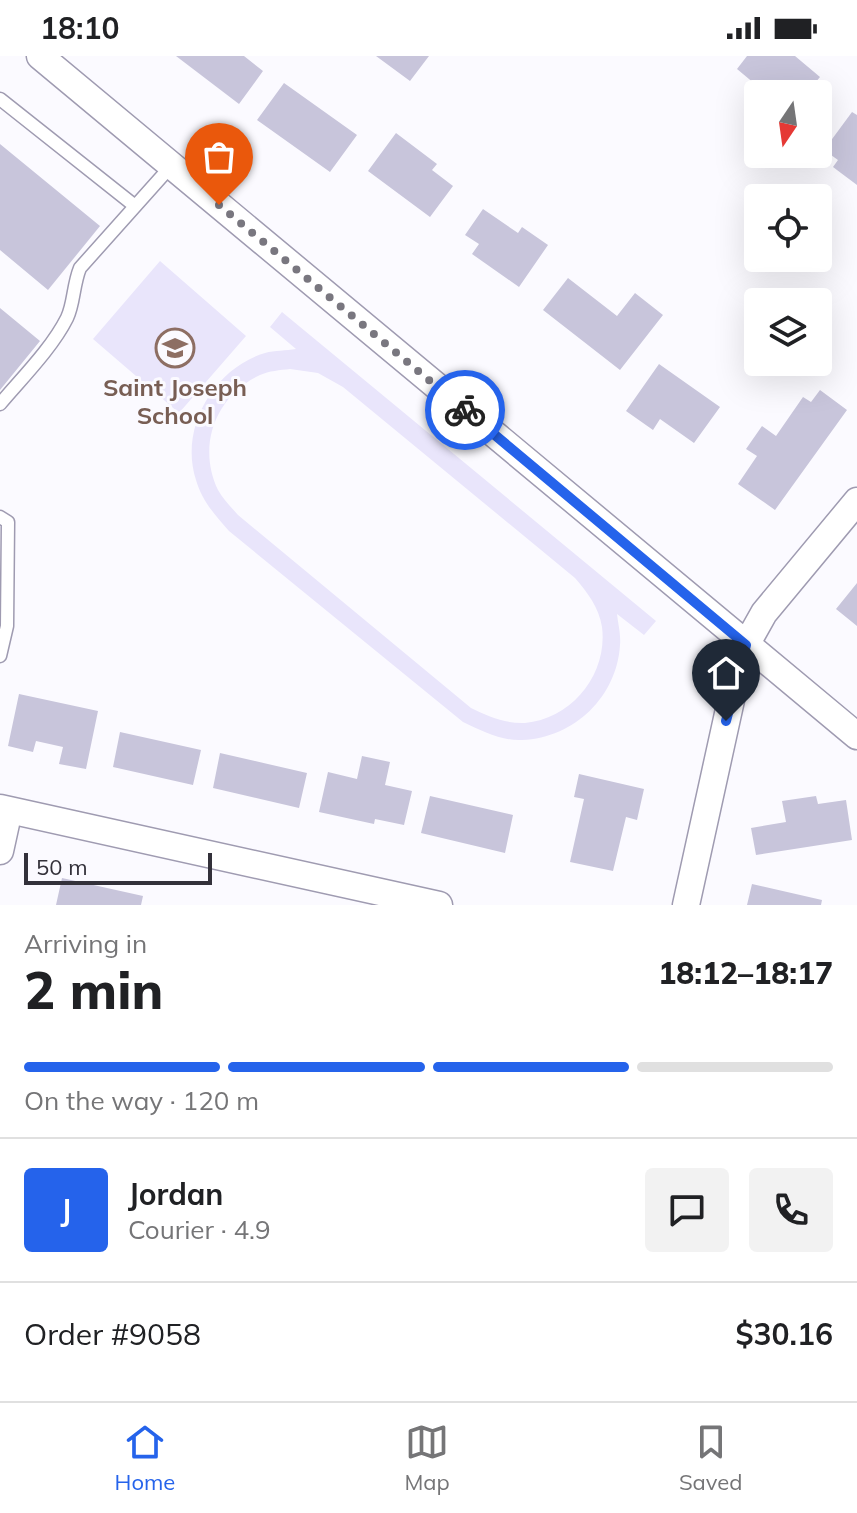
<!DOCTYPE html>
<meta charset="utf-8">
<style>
body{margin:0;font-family:Mulish,sans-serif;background:#f2f2f2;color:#202124;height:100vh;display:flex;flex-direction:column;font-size:30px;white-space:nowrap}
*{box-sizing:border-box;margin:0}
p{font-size:26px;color:#757577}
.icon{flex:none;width:44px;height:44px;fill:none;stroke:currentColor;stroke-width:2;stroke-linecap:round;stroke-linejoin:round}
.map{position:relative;height:849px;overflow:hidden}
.drawer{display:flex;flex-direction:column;background:#fff;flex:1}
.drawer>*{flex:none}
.needle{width:52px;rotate:193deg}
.buttons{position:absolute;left:744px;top:24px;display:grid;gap:16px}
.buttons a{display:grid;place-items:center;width:88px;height:88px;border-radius:8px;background:#fff;box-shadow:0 8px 32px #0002;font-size:40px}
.scale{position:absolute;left:24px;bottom:20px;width:188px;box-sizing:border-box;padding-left:8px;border:4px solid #33313a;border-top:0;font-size:22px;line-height:28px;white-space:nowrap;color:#33313a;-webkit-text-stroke:6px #fbfaff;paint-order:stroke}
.pin{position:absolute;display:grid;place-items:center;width:68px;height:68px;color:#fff;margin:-82px -34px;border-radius:50% 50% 50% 0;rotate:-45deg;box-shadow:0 0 8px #0007}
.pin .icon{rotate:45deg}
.courier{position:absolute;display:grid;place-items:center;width:80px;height:80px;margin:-40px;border:6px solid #2563eb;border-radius:50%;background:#fff;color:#222;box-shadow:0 2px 10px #0007}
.head em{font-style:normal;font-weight:800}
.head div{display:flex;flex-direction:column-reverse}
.head{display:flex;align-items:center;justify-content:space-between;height:136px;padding:0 24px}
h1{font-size:52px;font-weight:800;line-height:60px}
.bar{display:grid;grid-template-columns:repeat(4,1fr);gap:12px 8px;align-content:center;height:96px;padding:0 24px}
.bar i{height:10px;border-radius:6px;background:#e0e0e0}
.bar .on{background:#2563eb}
.bar p{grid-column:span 4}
.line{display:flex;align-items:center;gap:20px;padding:0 24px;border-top:2px solid #e0e0e0}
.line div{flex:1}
.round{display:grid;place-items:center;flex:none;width:84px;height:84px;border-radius:8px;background:#f2f2f2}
.status{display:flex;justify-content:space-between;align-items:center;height:56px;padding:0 40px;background:#fff;direction:ltr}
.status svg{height:22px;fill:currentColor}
.menu{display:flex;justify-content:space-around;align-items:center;height:112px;border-top:2px solid #e0e0e0;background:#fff;font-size:22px;color:#757577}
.menu a{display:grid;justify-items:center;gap:4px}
.menu .on{color:#2563eb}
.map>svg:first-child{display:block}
.green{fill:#e9e5fb;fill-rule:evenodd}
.building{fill:#c8c5db}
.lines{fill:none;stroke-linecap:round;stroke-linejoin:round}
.lane-casing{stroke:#9f9bb1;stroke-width:15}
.street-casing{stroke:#9f9bb1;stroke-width:29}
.lane{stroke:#fff;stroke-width:12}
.street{stroke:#fff;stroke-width:26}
.done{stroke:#79777f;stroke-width:8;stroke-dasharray:0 14.4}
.route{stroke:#2563eb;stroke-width:10}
.labels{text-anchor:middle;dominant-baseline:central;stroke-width:6;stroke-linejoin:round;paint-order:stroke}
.education-label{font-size:24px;font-weight:bold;fill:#785e54;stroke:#fbfaff}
</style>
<div class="status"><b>18:10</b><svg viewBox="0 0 49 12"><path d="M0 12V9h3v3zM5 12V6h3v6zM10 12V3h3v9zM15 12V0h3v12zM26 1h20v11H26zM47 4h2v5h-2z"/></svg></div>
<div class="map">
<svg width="857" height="849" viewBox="0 0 857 849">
<rect width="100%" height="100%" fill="#fbfaff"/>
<path class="green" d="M 160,205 L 246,280 L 179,357 L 93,283 Z
M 282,256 L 656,565 L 644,579 L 617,558 C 618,567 621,579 620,589 C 617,640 575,682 522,684 C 501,685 482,675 463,666 L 229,475 C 215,459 202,445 196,424 C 179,372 214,312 265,297 C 275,294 286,295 296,293 L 270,271 ZM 290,313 L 318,317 L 343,331 L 575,522 C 587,536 599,551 602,571 C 608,618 572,663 525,667 C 505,668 488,660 471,652 L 238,459 C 231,451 223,443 218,434 C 197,390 215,340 260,319 C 269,315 280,314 290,313 Z"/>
<path class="building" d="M 176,0 L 244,0 L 263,15 L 239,48 Z
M 376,0 L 429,0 L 410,25 Z
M 747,0 L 795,0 L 820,21 L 810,33 L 817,38 L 767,38 L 737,13 Z
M 284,27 L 357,79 L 330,116 L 257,64 Z
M 818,39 L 832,51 L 818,68 Z
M 852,56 L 857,59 L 857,129 L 833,111 L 838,104 L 824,94 Z
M 396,77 L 437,108 L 432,114 L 453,130 L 430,161 L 368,115 Z
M 0,88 L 100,170 L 48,234 L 0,194 Z
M 483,153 L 518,177 L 522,171 L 548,189 L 519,231 L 472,198 L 479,188 L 465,179 Z
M 568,222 L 617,260 L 635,237 L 663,259 L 620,314 L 543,254 Z
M 0,252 L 40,285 L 0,334 Z
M 659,308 L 720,351 L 694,387 L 660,363 L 653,374 L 626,355 Z
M 820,334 L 847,354 L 775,454 L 738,428 L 757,400 L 746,393 L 762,370 L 776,380 L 803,341 L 811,346 Z
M 857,527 L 857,570 L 836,553 Z
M 19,638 L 98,655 L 86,713 L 59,708 L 63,691 L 36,685 L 33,696 L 8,690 Z
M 120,676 L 201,694 L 193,729 L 113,711 Z
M 220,697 L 307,717 L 299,752 L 213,732 Z
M 362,700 L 390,706 L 385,729 L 412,735 L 404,769 L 375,763 L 374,768 L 319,756 L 328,716 L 357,723 Z
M 579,718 L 644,733 L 637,764 L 626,761 L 613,815 L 570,806 L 584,743 L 574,741 Z
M 430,740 L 513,759 L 505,797 L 421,777 Z
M 816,740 L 818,748 L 846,744 L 852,784 L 756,799 L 751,772 L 786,766 L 782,745 Z
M 62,822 L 143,840 L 141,849 L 56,849 Z
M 752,828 L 822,844 L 821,849 L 747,849 Z"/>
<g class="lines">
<defs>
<path id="lane" d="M 0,43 L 135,150
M 0,348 C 22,322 52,292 67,262 C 74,248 73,229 80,212 L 172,109
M 0,461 L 8,466 L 7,570 L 0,600"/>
<path id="street" d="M 40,0 L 857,680
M 0,752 L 439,849
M 0,795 L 9,754
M 686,849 L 733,635 L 746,589 L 764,557 L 857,445"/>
</defs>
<use href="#lane" class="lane-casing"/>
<use href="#street" class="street-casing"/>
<use href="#lane" class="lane"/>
<use href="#street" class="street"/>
</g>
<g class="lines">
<path class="done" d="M 219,149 L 465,354"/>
<path class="route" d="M 465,354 L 746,589 L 726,665"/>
</g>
<defs>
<symbol id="school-ring" viewBox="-11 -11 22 22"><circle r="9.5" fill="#fbfaff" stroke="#8d6e63" stroke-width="1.5"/><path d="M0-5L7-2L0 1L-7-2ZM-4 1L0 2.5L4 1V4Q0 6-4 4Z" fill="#8d6e63"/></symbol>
</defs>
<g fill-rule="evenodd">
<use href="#school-ring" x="153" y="270" width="44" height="44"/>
</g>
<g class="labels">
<g class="education-label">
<text x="175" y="331">Saint Joseph<tspan x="175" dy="28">School</tspan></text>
</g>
</g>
</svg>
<div class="buttons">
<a><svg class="needle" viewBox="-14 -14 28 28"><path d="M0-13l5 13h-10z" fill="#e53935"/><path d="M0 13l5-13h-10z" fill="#757577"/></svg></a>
<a><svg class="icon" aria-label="locate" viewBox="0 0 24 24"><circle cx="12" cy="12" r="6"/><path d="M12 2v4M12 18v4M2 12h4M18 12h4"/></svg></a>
<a><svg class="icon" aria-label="layers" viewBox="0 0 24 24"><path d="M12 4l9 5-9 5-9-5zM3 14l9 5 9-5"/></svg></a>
</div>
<div class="scale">50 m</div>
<div class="pin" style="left:219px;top:149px;background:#ea580c"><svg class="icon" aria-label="bag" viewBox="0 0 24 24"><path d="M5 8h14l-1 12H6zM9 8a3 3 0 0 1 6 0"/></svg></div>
<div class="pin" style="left:726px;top:665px;background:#1f2937"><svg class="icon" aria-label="home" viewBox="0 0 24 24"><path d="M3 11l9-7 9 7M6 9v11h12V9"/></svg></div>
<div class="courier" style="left:465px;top:354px"><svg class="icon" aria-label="bike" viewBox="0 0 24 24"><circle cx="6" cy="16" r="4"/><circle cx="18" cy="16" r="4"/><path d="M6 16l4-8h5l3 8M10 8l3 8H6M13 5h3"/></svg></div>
</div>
<section class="drawer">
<div class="head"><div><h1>2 min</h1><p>Arriving in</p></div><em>18:12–18:17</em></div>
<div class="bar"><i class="on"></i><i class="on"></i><i class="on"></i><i></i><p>On the way · 120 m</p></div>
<div class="line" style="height:144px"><b class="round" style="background:#2563eb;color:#fff">J</b><div><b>Jordan</b><p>Courier · 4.9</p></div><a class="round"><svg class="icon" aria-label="chat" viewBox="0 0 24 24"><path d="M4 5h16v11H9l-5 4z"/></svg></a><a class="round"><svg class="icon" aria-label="phone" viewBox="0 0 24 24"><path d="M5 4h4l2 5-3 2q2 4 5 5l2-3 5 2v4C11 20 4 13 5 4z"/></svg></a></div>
<div class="line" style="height:104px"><div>Order #9058</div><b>$30.16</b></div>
</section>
<nav class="menu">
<a class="on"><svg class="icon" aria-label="home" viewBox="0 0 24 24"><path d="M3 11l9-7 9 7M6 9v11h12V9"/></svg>Home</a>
<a><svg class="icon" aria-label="map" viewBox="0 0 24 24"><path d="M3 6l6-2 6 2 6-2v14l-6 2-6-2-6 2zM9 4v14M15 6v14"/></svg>Map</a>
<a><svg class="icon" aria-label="saved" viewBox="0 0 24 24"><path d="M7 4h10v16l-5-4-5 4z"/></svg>Saved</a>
</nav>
